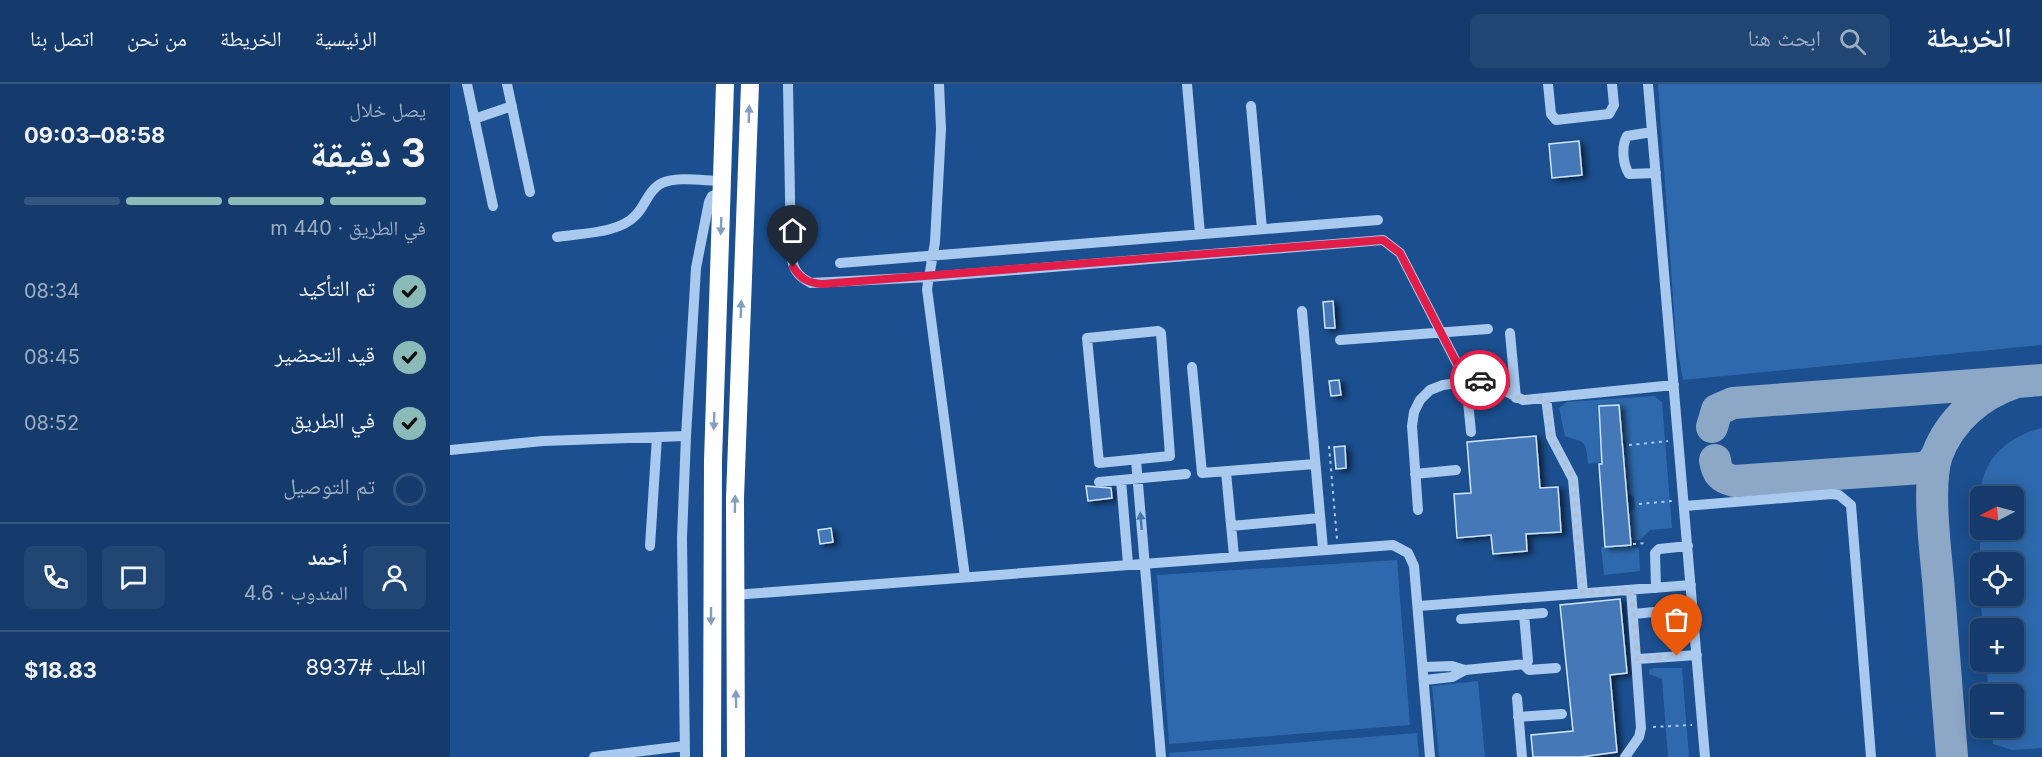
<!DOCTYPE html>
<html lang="ar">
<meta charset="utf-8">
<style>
body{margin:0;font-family:Inter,"Noto Naskh Arabic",sans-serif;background:#214673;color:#f1f3f6;direction:rtl;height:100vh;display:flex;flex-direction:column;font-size:22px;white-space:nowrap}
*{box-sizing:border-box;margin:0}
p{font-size:20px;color:#9dadc1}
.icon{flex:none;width:33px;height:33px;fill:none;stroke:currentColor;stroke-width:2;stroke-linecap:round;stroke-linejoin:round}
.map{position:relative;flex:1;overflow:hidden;direction:ltr}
.drawer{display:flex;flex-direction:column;background:#143b6b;width:450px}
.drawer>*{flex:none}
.needle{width:39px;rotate:264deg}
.tools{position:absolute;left:1520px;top:402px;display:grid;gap:12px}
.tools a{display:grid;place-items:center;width:54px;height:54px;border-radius:9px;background:#143b6b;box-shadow:0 3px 15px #0003,0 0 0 2px #33557e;font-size:30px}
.pin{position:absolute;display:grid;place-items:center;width:51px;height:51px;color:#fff;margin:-62px -26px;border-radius:50% 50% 50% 0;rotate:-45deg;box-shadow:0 0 6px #0007}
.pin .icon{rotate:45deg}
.courier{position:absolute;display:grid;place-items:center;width:60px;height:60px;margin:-30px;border:4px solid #e11d48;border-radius:50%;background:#fff;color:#222;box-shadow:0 2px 8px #0007}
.overview em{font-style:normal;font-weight:700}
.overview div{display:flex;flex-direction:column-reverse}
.overview{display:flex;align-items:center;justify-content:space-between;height:102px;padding:0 24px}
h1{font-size:39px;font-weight:700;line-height:45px}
.bar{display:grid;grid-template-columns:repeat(4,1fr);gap:9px 6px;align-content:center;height:72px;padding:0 24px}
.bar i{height:8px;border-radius:4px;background:#33557e}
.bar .on{background:#8bbbb9}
.bar p{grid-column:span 4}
.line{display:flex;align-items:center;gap:15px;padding:0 24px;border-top:2px solid #33557e}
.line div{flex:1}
.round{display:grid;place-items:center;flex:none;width:63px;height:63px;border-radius:9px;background:#214673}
ol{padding:0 24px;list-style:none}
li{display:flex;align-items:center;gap:18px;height:66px}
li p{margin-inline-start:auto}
li .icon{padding:6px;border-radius:50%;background:#8bbbb9;color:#111;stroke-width:4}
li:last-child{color:#9dadc1}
li i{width:33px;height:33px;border:3px solid #33557e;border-radius:50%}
header{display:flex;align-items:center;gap:36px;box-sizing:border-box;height:84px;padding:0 30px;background:#143b6b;border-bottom:2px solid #33557e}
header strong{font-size:28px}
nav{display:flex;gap:33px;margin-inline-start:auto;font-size:21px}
.search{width:420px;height:54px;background:#214673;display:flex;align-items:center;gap:15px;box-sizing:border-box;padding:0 21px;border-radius:9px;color:#9dadc1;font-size:22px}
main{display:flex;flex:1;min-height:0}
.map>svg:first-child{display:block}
.green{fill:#2e69ad;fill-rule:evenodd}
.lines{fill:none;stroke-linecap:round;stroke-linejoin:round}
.taxiway{stroke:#8da7c7;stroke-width:32}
.building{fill:#4478b7;stroke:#cfe3fa;stroke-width:1.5;filter:url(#shadow)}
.path{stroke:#a9c9ee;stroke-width:2;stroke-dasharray:3 4.5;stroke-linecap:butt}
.minor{stroke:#a9c9ee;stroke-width:10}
.highway{stroke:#fff;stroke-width:18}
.oneway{fill:#829ec1}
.oneway2{fill:#4674ac}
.done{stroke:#afc1d8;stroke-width:6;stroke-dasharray:0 10.8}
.route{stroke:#e11d48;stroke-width:8}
</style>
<header>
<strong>الخريطة</strong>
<div class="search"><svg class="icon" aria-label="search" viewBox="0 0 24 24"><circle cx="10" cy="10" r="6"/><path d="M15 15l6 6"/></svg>ابحث هنا</div>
<nav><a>الرئيسية</a><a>الخريطة</a><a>من نحن</a><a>اتصل بنا</a></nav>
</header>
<main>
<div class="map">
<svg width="1592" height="673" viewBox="0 0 1592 673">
<defs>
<filter id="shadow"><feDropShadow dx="4.5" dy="2.5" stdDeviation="3" flood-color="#0009"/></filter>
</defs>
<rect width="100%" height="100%" fill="#1b4f8f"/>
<path class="green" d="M 1208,0 L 1592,0 L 1592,261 L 1233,296 L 1226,257 Z
M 1204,312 L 1212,318 L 1222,444 L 1200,446 L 1190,456 L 1181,456 L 1179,429 L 1185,424 L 1184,413 L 1178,409 L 1175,379 L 1171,377 L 1171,364 L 1176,364 L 1175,356 L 1170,356 L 1170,350 L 1150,351 L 1152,378 L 1138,380 C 1136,355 1135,359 1115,352 L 1109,324 L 1117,318 ZM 1169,321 L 1170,337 L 1150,339 L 1149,322 Z
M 1592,344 L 1592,664 L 1562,666 L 1543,660 L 1542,644 L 1563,644 L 1563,610 L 1539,610 L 1536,578 L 1563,578 L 1563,544 L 1533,544 L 1530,512 L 1563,512 L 1563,478 L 1530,478 L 1530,505 L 1530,423 L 1530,446 L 1563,446 L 1563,412 L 1530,412 C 1532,375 1557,353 1592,344 Z
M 1181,461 L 1189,465 L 1190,487 L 1154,491 L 1151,463 Z
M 947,476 L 960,641 L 719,660 L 707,491 Z
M 1203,584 L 1232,584 L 1239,673 L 1218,673 L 1212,595 L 1199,590 L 1199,586 Z
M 1028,597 L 1035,673 L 989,673 L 982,602 Z
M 967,649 L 969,673 L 719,673 L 719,669 Z"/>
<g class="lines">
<path class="taxiway" d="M 1262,343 L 1267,326 L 1283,319 L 1592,296
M 1265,376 C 1267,389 1271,394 1284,397 L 1472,384 L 1480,381 L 1486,373
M 1502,673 C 1497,614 1493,554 1488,495 C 1485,463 1477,400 1487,371 C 1500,336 1530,310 1564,299"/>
</g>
<path class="building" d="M 1129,57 L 1132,91 L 1102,94 L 1099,60 Z
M 883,217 L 885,244 L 875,244 L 873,218 Z
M 889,296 L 891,311 L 881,312 L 879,297 Z
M 1169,321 L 1181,461 L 1155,463 L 1149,380 L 1152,380 L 1149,322 Z
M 1086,352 L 1090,404 L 1108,403 L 1111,448 L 1076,450 L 1077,467 L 1043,470 L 1041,451 L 1007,454 L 1004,410 L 1021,409 L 1017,358 Z
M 895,362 L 896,384 L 886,385 L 884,363 Z
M 636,402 L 661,404 L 662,414 L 638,417 Z
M 381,444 L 383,458 L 370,460 L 368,446 Z
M 1170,515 L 1177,589 L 1160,591 L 1167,668 L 1131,673 L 1083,673 L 1081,651 L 1123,647 L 1110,521 Z"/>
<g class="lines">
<path class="path" d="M 1179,361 L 1218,357
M 879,362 L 887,455
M 1189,420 L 1222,417
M 1183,460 L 1198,459
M 1203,643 L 1242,641"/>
<path class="minor" d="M 17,0 L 43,122
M 57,0 L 80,108
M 338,0 L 341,170 C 343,185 347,192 361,199 L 479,193 L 933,156 L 950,169 L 1016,297 L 1021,348
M 489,0 L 491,45 L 485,158 L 477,205 L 515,493
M 737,0 L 750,150
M 1098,0 L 1101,30 L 1106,36 L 1159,30 L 1164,21 L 1162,0
M 1198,0 L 1255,673
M 801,22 L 812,145
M 24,35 L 62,22
M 1202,48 L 1177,52 C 1171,63 1173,80 1179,90 L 1206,89
M 107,153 C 130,149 169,150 186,131 C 195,122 199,105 212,99 C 228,92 255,97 272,97
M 390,179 L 928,136
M 852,227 L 873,465
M 708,247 L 711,249 L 720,372 L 649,379 L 637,254 Z
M 1060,249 L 1066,314
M 890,256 L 1038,245
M 742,283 L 752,389 L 865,380
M 1096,314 L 1101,353 L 1123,395 L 1133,509
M 236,352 L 246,184 L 259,118 L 262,112 L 272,109
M 0,366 L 93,357 L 236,352 L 232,454 L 235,673
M 686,376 L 711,673
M 776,388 L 784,472
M 965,390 L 1006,386
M 671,396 L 678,480
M 649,398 L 736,390
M 1235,422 L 1382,410 L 1389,411 L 1401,421 L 1421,673
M 968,426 L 962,342 L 964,328 L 970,316 L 980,306 L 993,301 L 1034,296 L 1073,316 L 1224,301
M 781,442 L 870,434
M 200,462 L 207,353
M 1206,504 L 1205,469 L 1209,465 L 1238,462
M 284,511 L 943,461 L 958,469 L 964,482 L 980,673
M 969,522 L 1241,501
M 1184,530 L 1243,524
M 1011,535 L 1093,529
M 1188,575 L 1247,571
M 1074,581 L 1079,586 L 1106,584
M 974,583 L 1002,582 L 1015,586 L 1076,580 L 1078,577 L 1074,530
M 975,596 L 1002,593 L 1015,586
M 1067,614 L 1072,673
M 1068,633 L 1112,630
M 144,673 L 234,662
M 1175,673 L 1189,653 L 1191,644 L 1181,506"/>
<path class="highway" d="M 262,673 L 263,377 L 275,0
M 286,673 L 285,414 L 300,0"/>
</g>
<defs><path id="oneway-solid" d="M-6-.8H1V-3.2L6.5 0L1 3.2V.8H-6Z" transform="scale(1.5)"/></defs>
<g class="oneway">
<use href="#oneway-solid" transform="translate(299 30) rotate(-88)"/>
<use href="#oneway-solid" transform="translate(271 142) rotate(92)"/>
<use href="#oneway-solid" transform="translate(291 225) rotate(-88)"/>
<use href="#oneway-solid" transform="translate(264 337) rotate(92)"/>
<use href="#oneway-solid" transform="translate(285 420) rotate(-89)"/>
<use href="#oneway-solid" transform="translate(261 532) rotate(90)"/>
<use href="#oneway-solid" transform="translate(286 615) rotate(-91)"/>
</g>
<use class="oneway2" href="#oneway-solid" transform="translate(691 437) rotate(-95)"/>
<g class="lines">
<path class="done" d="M 1030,296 L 1049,301 L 1066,314 L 1096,314 L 1101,352 L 1123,395 L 1133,509 L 1181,506 L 1188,575 L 1227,572"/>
<path class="route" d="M 343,183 C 351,195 358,199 372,200 L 933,156 L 950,169 L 1016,297 L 1030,296"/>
</g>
</svg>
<div class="tools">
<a><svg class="needle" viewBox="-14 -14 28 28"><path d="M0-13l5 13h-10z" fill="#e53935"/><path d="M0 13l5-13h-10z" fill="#9dadc1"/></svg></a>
<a><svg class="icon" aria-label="locate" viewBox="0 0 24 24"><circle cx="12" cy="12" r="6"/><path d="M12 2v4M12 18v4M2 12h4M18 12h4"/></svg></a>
<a>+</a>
<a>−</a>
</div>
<div class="pin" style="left:1227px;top:572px;background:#ea580c"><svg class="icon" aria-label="bag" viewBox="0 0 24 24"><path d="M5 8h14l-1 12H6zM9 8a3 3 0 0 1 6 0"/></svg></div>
<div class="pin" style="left:343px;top:183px;background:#1f2937"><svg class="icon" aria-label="home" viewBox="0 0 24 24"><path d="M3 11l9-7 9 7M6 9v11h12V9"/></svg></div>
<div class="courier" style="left:1030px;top:296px"><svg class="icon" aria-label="car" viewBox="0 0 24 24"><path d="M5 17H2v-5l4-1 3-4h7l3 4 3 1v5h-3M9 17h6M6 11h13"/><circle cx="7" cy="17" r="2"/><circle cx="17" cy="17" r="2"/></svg></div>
</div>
<section class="drawer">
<div class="overview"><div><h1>3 دقيقة</h1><p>يصل خلال</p></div><em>08:58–09:03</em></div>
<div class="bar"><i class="on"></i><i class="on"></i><i class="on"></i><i></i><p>في الطريق · 440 m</p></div>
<ol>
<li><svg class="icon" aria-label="check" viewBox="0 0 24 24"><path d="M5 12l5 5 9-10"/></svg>تم التأكيد<p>08:34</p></li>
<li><svg class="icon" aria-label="check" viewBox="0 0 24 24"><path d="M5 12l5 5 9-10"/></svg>قيد التحضير<p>08:45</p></li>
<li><svg class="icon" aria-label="check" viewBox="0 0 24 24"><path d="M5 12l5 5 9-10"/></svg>في الطريق<p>08:52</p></li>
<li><i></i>تم التوصيل</li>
</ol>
<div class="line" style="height:108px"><a class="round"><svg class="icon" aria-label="person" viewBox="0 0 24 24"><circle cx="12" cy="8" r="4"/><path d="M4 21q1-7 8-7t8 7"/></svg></a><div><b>أحمد</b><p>المندوب · 4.6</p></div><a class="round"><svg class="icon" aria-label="chat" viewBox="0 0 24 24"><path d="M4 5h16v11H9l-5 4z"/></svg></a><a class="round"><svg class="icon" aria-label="phone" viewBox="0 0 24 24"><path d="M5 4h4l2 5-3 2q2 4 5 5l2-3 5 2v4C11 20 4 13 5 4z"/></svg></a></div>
<div class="line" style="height:78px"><div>الطلب #8937</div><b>$18.83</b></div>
</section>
</main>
